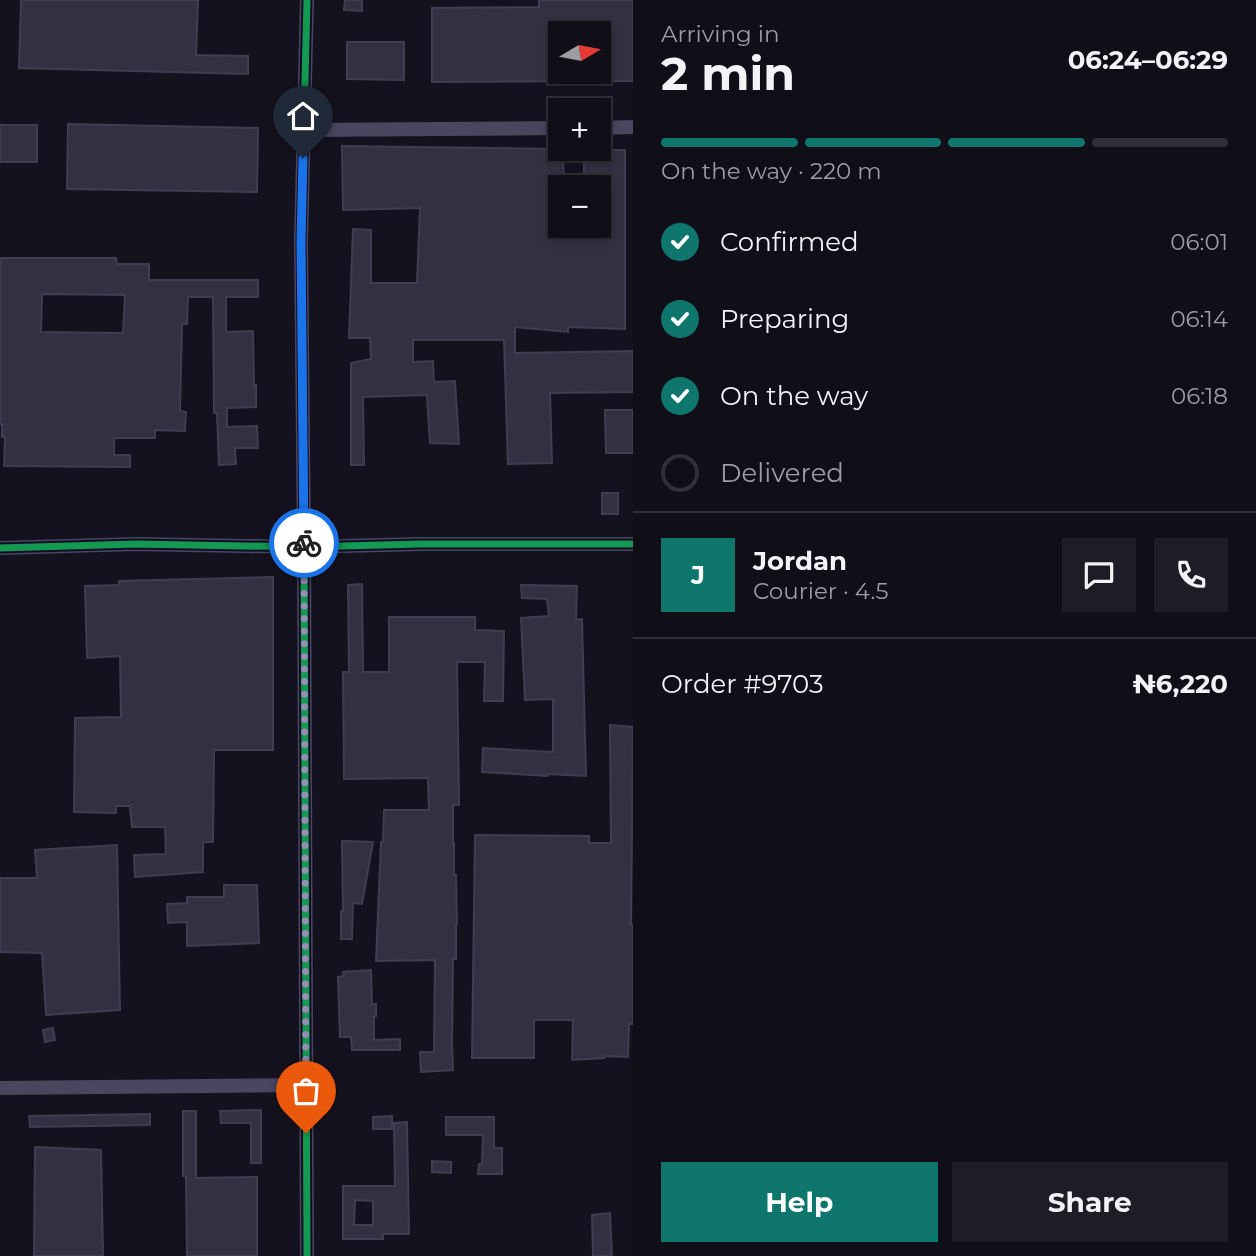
<!DOCTYPE html>
<meta charset="utf-8">
<style>
body{margin:0;font-family:Montserrat,sans-serif;background:#1e1c24;color:#f1f3f6;height:100vh;display:flex;flex-direction:column;font-size:26px;white-space:nowrap}
*{box-sizing:border-box;margin:0}
p{font-size:23px;color:#9c9ca1}
.icon{flex:none;width:38px;height:38px;fill:none;stroke:currentColor;stroke-width:2;stroke-linecap:round;stroke-linejoin:round}
.map{position:relative;flex:1;overflow:hidden}
.side{display:flex;flex-direction:column;background:#100e17;width:623px}
.side>*{flex:none}
.needle{width:46px;rotate:80deg}
.controls{position:absolute;left:548px;top:21px;display:grid;gap:14px}
.controls a{display:grid;place-items:center;width:63px;height:63px;border-radius:0px;background:#100e17;box-shadow:0 4px 10px #0003,0 0 0 2px #302e36;font-size:35px}
.pin{position:absolute;display:grid;place-items:center;width:60px;height:60px;color:#fff;margin:-72px -30px;border-radius:50% 50% 50% 0;rotate:-45deg;box-shadow:0 0 7px #0007}
.pin .icon{rotate:45deg}
.courier{position:absolute;display:grid;place-items:center;width:70px;height:70px;margin:-35px;border:5px solid #1a73e8;border-radius:50%;background:#fff;color:#222;box-shadow:0 2px 9px #0007}
.headline em{font-style:normal;font-weight:700}
.headline div{display:flex;flex-direction:column-reverse}
.headline{display:flex;align-items:center;justify-content:space-between;height:119px;padding:0 28px}
h1{font-size:46px;font-weight:700;line-height:52px}
.bar{display:grid;grid-template-columns:repeat(4,1fr);gap:10px 7px;align-content:center;height:84px;padding:0 28px}
.bar i{height:9px;border-radius:5px;background:#302e36}
.bar .selected{background:#0f766e}
.bar p{grid-column:span 4}
.line{display:flex;align-items:center;gap:18px;padding:0 28px;border-top:2px solid #302e36}
.line div{flex:1}
.round{display:grid;place-items:center;flex:none;width:74px;height:74px;border-radius:0px;background:#1e1c24}
ol{padding:0 28px;list-style:none}
li{display:flex;align-items:center;gap:21px;height:77px}
li p{margin-inline-start:auto}
li .icon{padding:7px;border-radius:50%;background:#0f766e;color:#fff;stroke-width:4}
li:last-child{color:#9c9ca1}
li i{width:38px;height:38px;border:4px solid #302e36;border-radius:50%}
.cta{display:flex;gap:14px;margin-top:auto;padding:14px 28px}
.cta a{flex:1;height:80px;border-radius:0px;background:#0f766e;color:#fff;font-size:28px;font-weight:700;line-height:80px;text-align:center}
.cta a+a{background:#1e1c24;color:#f1f3f6}
main{display:flex;flex:1;min-height:0}
.map>svg:first-child{display:block}
.building{fill:#333041;stroke:#423c53;stroke-width:2;fill-rule:evenodd}
.lines{fill:none;stroke-linecap:round;stroke-linejoin:round}
.minor{stroke:#494760;stroke-width:14}
.cycleway-casing{stroke:#120d24;stroke-width:11}
.cycleway{stroke:#139951;stroke-width:7}
.done{stroke:#948eb1;stroke-width:7;stroke-dasharray:0 12.6}
.route{stroke:#1a73e8;stroke-width:9}
</style>
<main>
<div class="map">
<svg width="633" height="1256" viewBox="0 0 633 1256">
<rect width="100%" height="100%" fill="#15121f"/>
<path class="building" d="M 21,0 L 198,0 L 196,55 L 248,56 L 248,74 L 19,68 Z
M 345,0 L 362,0 L 362,11 L 344,10 Z
M 539,0 L 633,0 L 633,81 L 432,82 L 432,8 L 539,7 ZM 560,33 L 598,33 L 598,72 L 560,72 Z
M 347,42 L 404,42 L 404,80 L 347,79 Z
M 68,124 L 258,128 L 257,192 L 67,189 Z
M 0,125 L 37,125 L 37,162 L 0,162 Z
M 342,146 L 563,149 L 564,187 L 560,187 L 560,226 L 598,226 L 598,187 L 584,187 L 584,150 L 625,150 L 625,329 L 568,327 L 568,332 L 515,327 L 515,353 L 633,351 L 633,392 L 550,393 L 552,463 L 508,464 L 504,340 L 413,340 L 413,362 L 433,361 L 434,382 L 455,381 L 459,444 L 430,443 L 427,395 L 363,397 L 364,465 L 351,465 L 351,363 L 371,359 L 370,338 L 349,338 L 353,229 L 371,230 L 371,283 L 417,283 L 420,208 L 343,210 Z
M 0,258 L 116,258 L 117,264 L 149,264 L 149,280 L 258,280 L 258,297 L 226,297 L 226,332 L 253,331 L 254,385 L 256,385 L 256,407 L 227,408 L 227,427 L 257,426 L 258,448 L 235,448 L 236,464 L 219,465 L 217,413 L 214,413 L 213,297 L 188,297 L 187,324 L 182,324 L 180,411 L 186,412 L 185,431 L 155,430 L 155,438 L 114,438 L 114,455 L 130,455 L 130,467 L 4,466 L 5,437 L 2,437 L 2,424 L 0,424 ZM 42,294 L 125,295 L 123,333 L 41,332 Z
M 605,410 L 633,410 L 633,453 L 606,453 Z
M 602,493 L 618,493 L 618,514 L 602,514 Z
M 273,577 L 273,750 L 214,750 L 213,842 L 203,842 L 203,872 L 135,877 L 134,855 L 166,854 L 165,827 L 132,827 L 130,806 L 116,806 L 116,813 L 74,812 L 75,718 L 121,717 L 120,656 L 87,658 L 85,586 L 119,585 L 119,581 Z
M 362,584 L 363,672 L 389,672 L 389,617 L 475,617 L 475,630 L 504,631 L 503,701 L 484,701 L 485,662 L 457,662 L 459,805 L 453,805 L 453,843 L 454,843 L 454,875 L 456,875 L 457,924 L 456,924 L 456,959 L 453,959 L 452,1044 L 453,1070 L 421,1072 L 420,1052 L 434,1052 L 435,960 L 376,961 L 381,842 L 383,842 L 384,810 L 429,810 L 428,778 L 344,779 L 343,672 L 349,672 L 348,585 Z
M 521,585 L 577,586 L 576,620 L 582,619 L 586,776 L 547,774 L 547,776 L 482,772 L 483,748 L 553,752 L 553,699 L 525,700 L 521,618 L 549,616 L 547,599 L 522,598 Z
M 610,725 L 633,727 L 631,925 L 633,925 L 633,1024 L 629,1024 L 628,1057 L 604,1056 L 604,1058 L 572,1060 L 573,1020 L 534,1020 L 534,1058 L 472,1058 L 475,835 L 589,836 L 589,843 L 611,843 Z
M 342,841 L 373,842 L 362,904 L 353,903 L 352,939 L 341,939 L 341,911 L 343,911 Z
M 117,845 L 120,1010 L 46,1015 L 42,953 L 0,952 L 0,878 L 37,878 L 35,850 Z
M 224,885 L 257,885 L 259,943 L 187,946 L 187,922 L 168,923 L 167,904 L 187,903 L 187,897 L 224,897 Z
M 371,970 L 372,1004 L 376,1004 L 376,1016 L 374,1016 L 374,1040 L 400,1039 L 400,1050 L 352,1050 L 351,1037 L 340,1037 L 338,977 L 344,976 L 343,972 Z
M 53,1028 L 55,1040 L 45,1042 L 43,1030 Z
M 261,1110 L 261,1163 L 251,1163 L 251,1123 L 221,1123 L 220,1111 Z
M 183,1111 L 196,1111 L 196,1178 L 257,1177 L 257,1256 L 187,1256 L 186,1176 L 183,1176 Z
M 150,1114 L 150,1125 L 30,1127 L 29,1116 Z
M 392,1116 L 392,1129 L 373,1129 L 373,1117 Z
M 446,1117 L 494,1117 L 494,1148 L 502,1148 L 502,1174 L 478,1174 L 479,1164 L 482,1164 L 483,1135 L 446,1135 Z
M 407,1122 L 409,1234 L 383,1234 L 383,1239 L 343,1239 L 343,1186 L 395,1186 L 394,1123 ZM 355,1200 L 373,1201 L 373,1225 L 354,1225 Z
M 35,1147 L 101,1150 L 103,1256 L 34,1256 Z
M 432,1161 L 451,1162 L 451,1173 L 432,1172 Z
M 610,1213 L 612,1256 L 593,1256 L 592,1215 Z"/>
<g class="lines">
<path class="minor" d="M 598,128 L 633,127
M 303,130 L 560,128
M 0,548 L 136,544 L 304,547 L 420,544 L 633,544
M 0,1088 L 306,1085
M 307,1256 L 304,547 L 301,241 L 307,0"/>
<defs>
<path id="cycleway" d="M 0,548 L 136,544 L 304,547 L 420,544 L 633,544
M 307,1256 L 304,547 L 301,241 L 307,0"/>
</defs>
<use href="#cycleway" class="cycleway-casing"/>
<use href="#cycleway" class="cycleway"/>
</g>
<g class="lines">
<path class="done" d="M 304,543 L 306,1133"/>
<path class="route" d="M 303,158 L 301,241 L 304,543"/>
</g>
</svg>
<div class="controls">
<a><svg class="needle" viewBox="-14 -14 28 28"><path d="M0-13l5 13h-10z" fill="#e53935"/><path d="M0 13l5-13h-10z" fill="#9c9ca1"/></svg></a>
<a>+</a>
<a>−</a>
</div>
<div class="pin" style="left:306px;top:1133px;background:#ea580c"><svg class="icon" aria-label="bag" viewBox="0 0 24 24"><path d="M5 8h14l-1 12H6zM9 8a3 3 0 0 1 6 0"/></svg></div>
<div class="pin" style="left:303px;top:158px;background:#1f2937"><svg class="icon" aria-label="home" viewBox="0 0 24 24"><path d="M3 11l9-7 9 7M6 9v11h12V9"/></svg></div>
<div class="courier" style="left:304px;top:543px"><svg class="icon" aria-label="bike" viewBox="0 0 24 24"><circle cx="6" cy="16" r="4"/><circle cx="18" cy="16" r="4"/><path d="M6 16l4-8h5l3 8M10 8l3 8H6M13 5h3"/></svg></div>
</div>
<section class="side">
<div class="headline"><div><h1>2 min</h1><p>Arriving in</p></div><em>06:24–06:29</em></div>
<div class="bar"><i class="selected"></i><i class="selected"></i><i class="selected"></i><i></i><p>On the way · 220 m</p></div>
<ol>
<li><svg class="icon" aria-label="check" viewBox="0 0 24 24"><path d="M5 12l5 5 9-10"/></svg>Confirmed<p>06:01</p></li>
<li><svg class="icon" aria-label="check" viewBox="0 0 24 24"><path d="M5 12l5 5 9-10"/></svg>Preparing<p>06:14</p></li>
<li><svg class="icon" aria-label="check" viewBox="0 0 24 24"><path d="M5 12l5 5 9-10"/></svg>On the way<p>06:18</p></li>
<li><i></i>Delivered</li>
</ol>
<div class="line" style="height:126px"><b class="round" style="background:#0f766e;color:#fff">J</b><div><b>Jordan</b><p>Courier · 4.5</p></div><a class="round"><svg class="icon" aria-label="chat" viewBox="0 0 24 24"><path d="M4 5h16v11H9l-5 4z"/></svg></a><a class="round"><svg class="icon" aria-label="phone" viewBox="0 0 24 24"><path d="M5 4h4l2 5-3 2q2 4 5 5l2-3 5 2v4C11 20 4 13 5 4z"/></svg></a></div>
<div class="line" style="height:91px"><div>Order #9703</div><b>₦6,220</b></div>
<div class="cta"><a>Help</a><a>Share</a></div>
</section>
</main>
